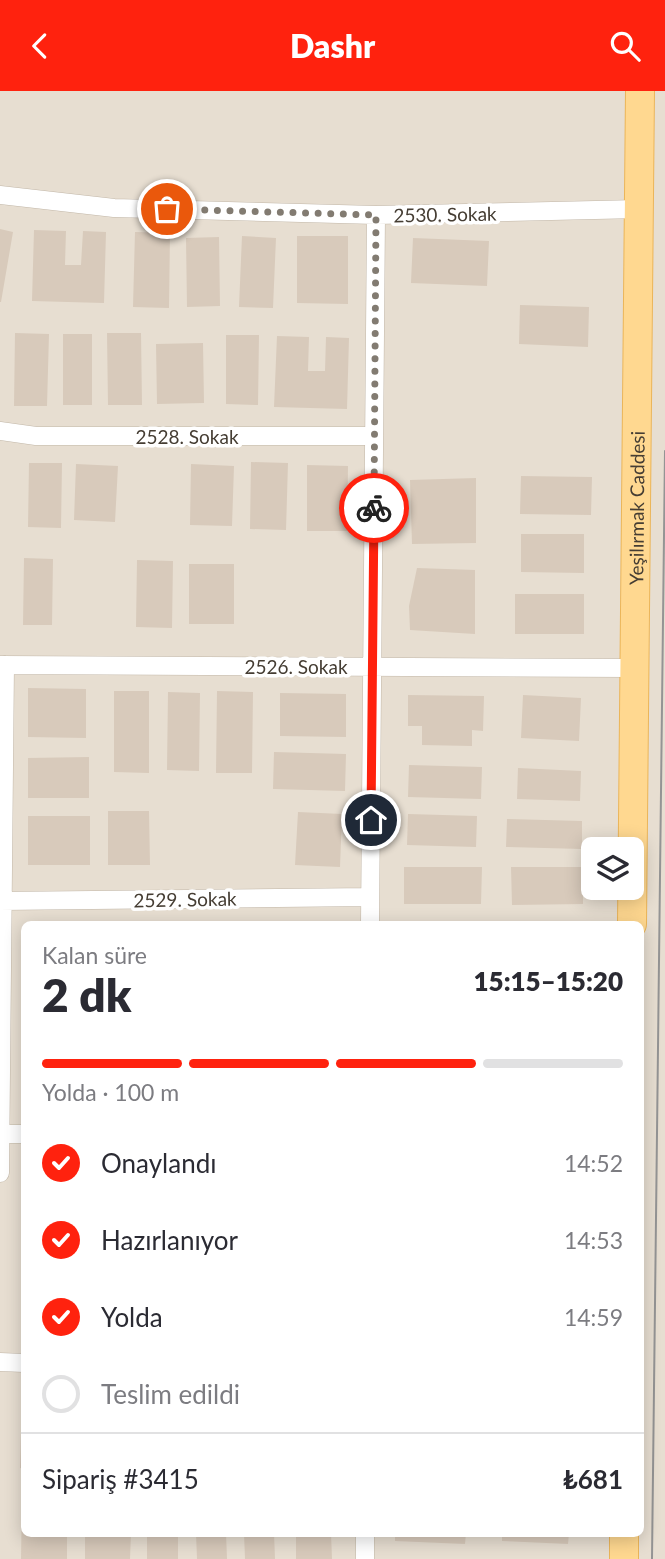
<!DOCTYPE html>
<html lang="tr">
<meta charset="utf-8">
<style>
body{margin:0;font-family:Lato,sans-serif;background:#f2f2f3;color:#2b2b33;height:100vh;display:flex;flex-direction:column;font-size:26px;white-space:nowrap}
*{box-sizing:border-box;margin:0}
p{font-size:23px;color:#7c7c81}
.icon{flex:none;width:38px;height:38px;fill:none;stroke:currentColor;stroke-width:2;stroke-linecap:round;stroke-linejoin:round}
.map{position:relative;flex:1;overflow:hidden}
.sheet{position:absolute;left:21px;top:830px;width:623px;height:616px;display:flex;flex-direction:column;background:#fff;border-radius:10px;box-shadow:0 4px 18px #0003}
.sheet>*{flex:none}
.controls{position:absolute;left:581px;top:746px;display:grid;gap:14px}
.controls a{display:grid;place-items:center;width:63px;height:63px;border-radius:10px;background:#fff;box-shadow:0 4px 18px #0003;font-size:35px}
.pin{position:absolute;display:grid;place-items:center;width:60px;height:60px;color:#fff;margin:-30px;border:4px solid #fff;border-radius:50%;box-shadow:0 2px 7px #0007}
.courier{position:absolute;display:grid;place-items:center;width:70px;height:70px;margin:-35px;border:5px solid #ff220e;border-radius:50%;background:#fff;color:#222;box-shadow:0 2px 9px #0007}
.head em{font-style:normal;font-weight:800}
.head div{display:flex;flex-direction:column-reverse}
.head{display:flex;align-items:center;justify-content:space-between;height:119px;padding:0 21px}
h1{font-size:46px;font-weight:800;line-height:52px}
.bar{display:grid;grid-template-columns:repeat(4,1fr);gap:10px 7px;align-content:center;height:84px;padding:0 21px}
.bar i{height:9px;border-radius:5px;background:#e1e1e2}
.bar .current{background:#ff220e}
.bar p{grid-column:span 4}
.line{display:flex;align-items:center;gap:18px;padding:0 21px;border-top:2px solid #e1e1e2}
.line div{flex:1}
ol{padding:0 21px;list-style:none}
li{display:flex;align-items:center;gap:21px;height:77px}
li p{margin-inline-start:auto}
li .icon{padding:7px;border-radius:50%;background:#ff220e;color:#fff;stroke-width:4}
li:last-child{color:#7c7c81}
li i{width:38px;height:38px;border:4px solid #e1e1e2;border-radius:50%}
header{display:flex;justify-content:space-between;align-items:center;height:91px;padding:0 21px;background:#ff220e;color:#fff;font-size:32px;font-weight:800}
.map>svg:first-child{display:block}
.residential{fill:#e7ded1;fill-rule:evenodd}
.building{fill:#d8cabb}
.lines{fill:none;stroke-linecap:round;stroke-linejoin:round}
.street-casing{stroke:#c2b7a8;stroke-width:19}
.primary-casing{stroke:#ebb559;stroke-width:30}
.street{stroke:#fff;stroke-width:18}
.primary{stroke:#ffd890;stroke-width:28}
.tram{stroke:#949494;stroke-width:2}
.done{stroke:#827b71;stroke-width:7;stroke-dasharray:0 12.6}
.route{stroke:#ff220e;stroke-width:9}
.labels{text-anchor:middle;dominant-baseline:central;stroke-width:7;stroke-linejoin:round;paint-order:stroke}
.street-label{font-size:19px;fill:#453d33;stroke:#fff}
</style>
<header><svg class="icon" aria-label="back" viewBox="0 0 24 24"><path d="M15 5l-7 7 7 7"/></svg>Dashr<svg class="icon" aria-label="search" viewBox="0 0 24 24"><circle cx="10" cy="10" r="6"/><path d="M15 15l6 6"/></svg></header>
<div class="map">
<svg width="665" height="1468" viewBox="0 0 665 1468">
<rect width="100%" height="100%" fill="#f3ede3"/>
<path class="residential" d="M 0,0 L 665,0 L 665,1468 L 0,1468 ZM 593,758 L 632,758 L 632,796 L 593,796 ZM 24,833 L 640,833 L 640,1442 L 24,1442 Z"/>
<path class="building" d="M 0,138 L 13,141 L 1,211 L 0,211 Z
M 34,139 L 66,140 L 65,174 L 81,174 L 83,140 L 106,141 L 104,212 L 32,210 Z
M 135,141 L 170,142 L 169,217 L 133,216 Z
M 242,145 L 276,147 L 273,217 L 239,216 Z
M 297,145 L 348,145 L 348,213 L 297,212 Z
M 219,146 L 220,215 L 187,216 L 186,147 Z
M 413,147 L 489,150 L 487,195 L 411,192 Z
M 520,214 L 589,216 L 588,256 L 519,253 Z
M 15,242 L 49,243 L 47,315 L 14,315 Z
M 107,242 L 141,242 L 142,314 L 108,314 Z
M 63,243 L 92,243 L 92,314 L 63,314 Z
M 226,244 L 259,244 L 258,314 L 226,313 Z
M 277,245 L 309,246 L 308,280 L 325,280 L 326,246 L 349,247 L 347,318 L 274,316 Z
M 203,252 L 204,312 L 157,313 L 156,253 Z
M 251,371 L 288,372 L 286,439 L 250,438 Z
M 29,372 L 62,372 L 61,437 L 28,436 Z
M 76,373 L 118,375 L 115,431 L 74,429 Z
M 191,373 L 234,375 L 232,435 L 190,434 Z
M 307,374 L 348,375 L 347,440 L 307,440 Z
M 521,385 L 592,386 L 591,424 L 520,423 Z
M 476,387 L 476,452 L 412,453 L 410,389 Z
M 521,443 L 584,443 L 584,482 L 521,481 Z
M 24,467 L 53,468 L 52,534 L 23,534 Z
M 137,469 L 173,470 L 172,537 L 136,536 Z
M 189,473 L 234,473 L 234,533 L 189,533 Z
M 417,477 L 475,479 L 475,543 L 410,539 L 409,515 Z
M 515,503 L 584,503 L 584,543 L 515,543 Z
M 28,597 L 86,598 L 86,647 L 28,646 Z
M 114,600 L 149,600 L 149,682 L 114,681 Z
M 217,600 L 253,601 L 252,682 L 216,682 Z
M 168,601 L 200,602 L 199,680 L 167,679 Z
M 280,602 L 346,603 L 346,646 L 280,645 Z
M 408,604 L 484,605 L 483,640 L 472,639 L 472,655 L 422,654 L 422,635 L 408,635 Z
M 523,604 L 581,607 L 579,650 L 521,647 Z
M 274,661 L 346,663 L 345,700 L 273,698 Z
M 89,666 L 89,707 L 28,707 L 28,667 Z
M 409,674 L 482,676 L 481,708 L 408,706 Z
M 518,677 L 581,680 L 580,710 L 517,708 Z
M 108,720 L 149,720 L 150,774 L 108,774 Z
M 298,721 L 342,723 L 340,776 L 295,774 Z
M 408,723 L 477,725 L 476,756 L 407,754 Z
M 28,725 L 90,725 L 90,774 L 28,774 Z
M 507,728 L 582,730 L 582,758 L 506,756 Z
M 404,776 L 482,776 L 481,813 L 404,813 Z
M 511,776 L 583,776 L 583,813 L 512,814 Z
M 22,1305 L 24,1305 L 24,1378 L 20,1377 Z
M 22,1406 L 24,1406 L 24,1442 L 67,1442 L 67,1468 L 21,1468 Z
M 85,1442 L 131,1442 L 130,1468 L 85,1468 Z
M 147,1442 L 178,1442 L 178,1468 L 147,1468 Z
M 196,1442 L 226,1442 L 227,1468 L 197,1468 Z
M 244,1442 L 274,1442 L 275,1468 L 245,1468 Z
M 296,1442 L 331,1442 L 332,1468 L 296,1468 Z
M 395,1442 L 466,1442 L 465,1453 L 395,1450 Z
M 502,1442 L 569,1442 L 568,1453 L 502,1450 Z"/>
<g class="lines">
<defs>
<path id="street" d="M 0,104 L 114,117 L 376,124 L 639,118
M 0,340 L 36,345 L 374,345
M 0,574 L 633,577
M 0,810 L 370,806
M 370,833 L 376,124
M 0,1043 L 24,1043
M 0,1082 L 5,574
M 0,1271 L 24,1272
M 365,1468 L 365,1442"/>
<g id="primary">
<path id="s1" d="M 632,833 L 640,0"/>
<path d="M 624,1468 L 624,1442"/>
</g>
</defs>
<use href="#street" class="street-casing"/>
<use href="#primary" class="primary-casing"/>
<use href="#street" class="street"/>
<use href="#primary" class="primary"/>
<path class="tram" d="M 652,1468 L 665,360"/>
</g>
<g class="lines">
<path class="done" d="M 167,118 L 376,124 L 374,417"/>
<path class="route" d="M 371,729 L 374,417"/>
</g>
<g class="labels">
<g class="street-label">
<text transform="translate(445 123) rotate(-1)">2530. Sokak</text>
<text x="187" y="345">2528. Sokak</text>
<text stroke="none"><textPath href="#s1" startOffset="416">Yeşilırmak Caddesi</textPath></text>
<text x="296" y="575">2526. Sokak</text>
<text transform="translate(185 808) rotate(-1)">2529. Sokak</text>
</g>
</g>
</svg>
<div class="controls">
<a><svg class="icon" aria-label="layers" viewBox="0 0 24 24"><path d="M12 4l9 5-9 5-9-5zM3 14l9 5 9-5"/></svg></a>
</div>
<div class="pin" style="left:167px;top:118px;background:#ea580c"><svg class="icon" aria-label="bag" viewBox="0 0 24 24"><path d="M5 8h14l-1 12H6zM9 8a3 3 0 0 1 6 0"/></svg></div>
<div class="pin" style="left:371px;top:729px;background:#1f2937"><svg class="icon" aria-label="home" viewBox="0 0 24 24"><path d="M3 11l9-7 9 7M6 9v11h12V9"/></svg></div>
<div class="courier" style="left:374px;top:417px"><svg class="icon" aria-label="bike" viewBox="0 0 24 24"><circle cx="6" cy="16" r="4"/><circle cx="18" cy="16" r="4"/><path d="M6 16l4-8h5l3 8M10 8l3 8H6M13 5h3"/></svg></div>
<section class="sheet">
<div class="head"><div><h1>2 dk</h1><p>Kalan süre</p></div><em>15:15–15:20</em></div>
<div class="bar"><i class="current"></i><i class="current"></i><i class="current"></i><i></i><p>Yolda · 100 m</p></div>
<ol>
<li><svg class="icon" aria-label="check" viewBox="0 0 24 24"><path d="M5 12l5 5 9-10"/></svg>Onaylandı<p>14:52</p></li>
<li><svg class="icon" aria-label="check" viewBox="0 0 24 24"><path d="M5 12l5 5 9-10"/></svg>Hazırlanıyor<p>14:53</p></li>
<li><svg class="icon" aria-label="check" viewBox="0 0 24 24"><path d="M5 12l5 5 9-10"/></svg>Yolda<p>14:59</p></li>
<li><i></i>Teslim edildi</li>
</ol>
<div class="line" style="height:91px"><div>Sipariş #3415</div><b>₺681</b></div>
</section>
</div>
